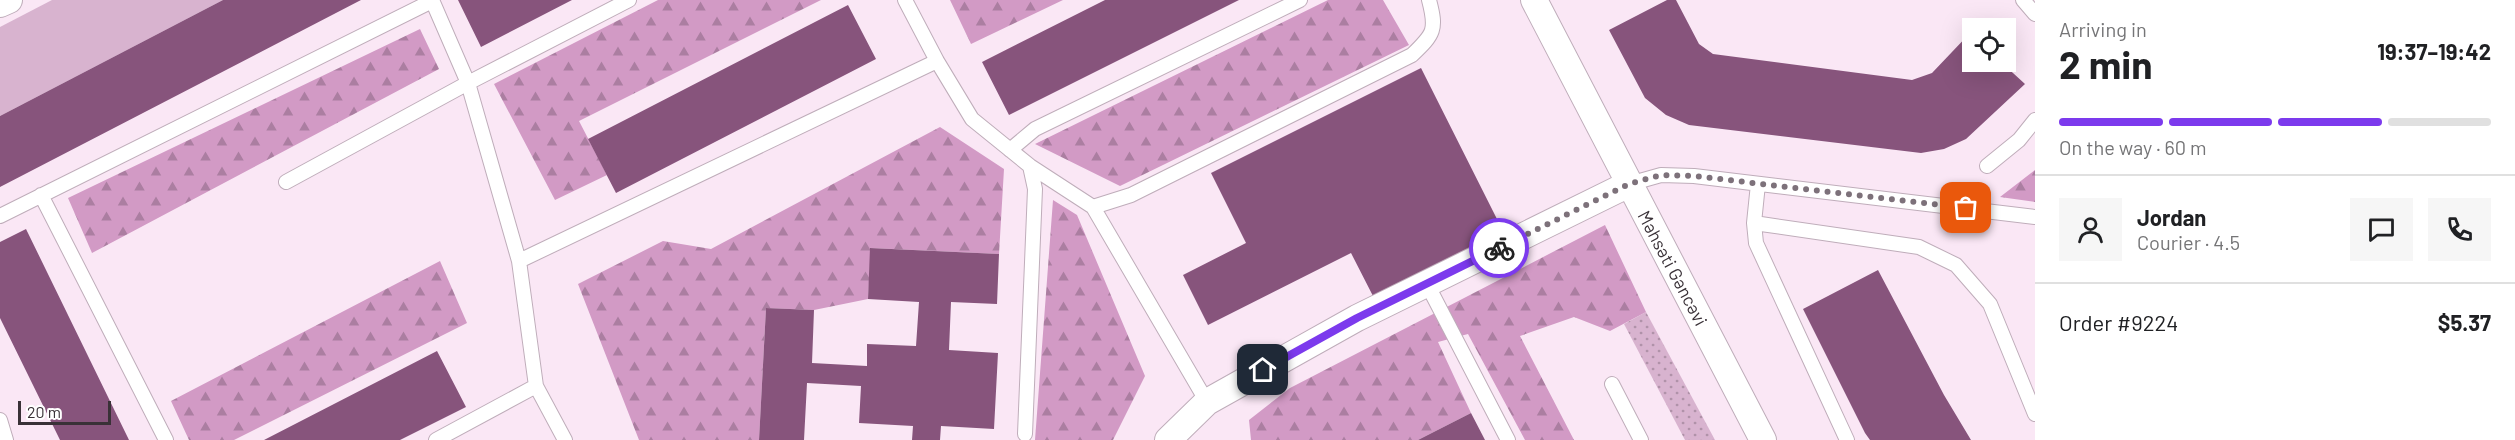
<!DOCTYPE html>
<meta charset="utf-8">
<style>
body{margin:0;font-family:Barlow,sans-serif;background:#f6f6f6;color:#202124;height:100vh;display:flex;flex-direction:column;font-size:22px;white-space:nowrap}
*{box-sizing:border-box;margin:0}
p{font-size:20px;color:#757577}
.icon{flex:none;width:33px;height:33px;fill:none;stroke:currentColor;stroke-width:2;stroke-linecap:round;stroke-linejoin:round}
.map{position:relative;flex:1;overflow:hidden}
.panel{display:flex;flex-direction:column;background:#fff;width:480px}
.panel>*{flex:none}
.tools{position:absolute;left:1962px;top:18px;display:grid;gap:12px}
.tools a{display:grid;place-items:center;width:54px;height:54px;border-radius:0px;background:#fff;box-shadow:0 6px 24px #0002;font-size:30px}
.scale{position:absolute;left:18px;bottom:15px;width:93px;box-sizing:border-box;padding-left:6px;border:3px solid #393137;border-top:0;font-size:16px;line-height:21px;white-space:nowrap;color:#393137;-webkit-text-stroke:4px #fff;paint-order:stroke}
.pin{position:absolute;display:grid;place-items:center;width:51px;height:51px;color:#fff;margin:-26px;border-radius:12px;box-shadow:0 3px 9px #0006}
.courier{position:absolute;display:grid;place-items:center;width:60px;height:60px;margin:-30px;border:4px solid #7c3aed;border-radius:50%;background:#fff;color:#222;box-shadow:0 2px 8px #0007}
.headline em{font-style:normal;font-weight:700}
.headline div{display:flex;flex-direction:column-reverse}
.headline{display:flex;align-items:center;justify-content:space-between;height:102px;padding:0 24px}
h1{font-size:39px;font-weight:700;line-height:45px}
.bar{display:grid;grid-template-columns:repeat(4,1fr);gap:9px 6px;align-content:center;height:72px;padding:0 24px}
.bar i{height:8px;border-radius:4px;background:#e0e0e0}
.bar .on{background:#7c3aed}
.bar p{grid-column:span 4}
.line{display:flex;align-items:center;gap:15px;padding:0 24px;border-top:2px solid #e0e0e0}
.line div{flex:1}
.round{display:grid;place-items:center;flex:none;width:63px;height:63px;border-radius:0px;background:#f6f6f6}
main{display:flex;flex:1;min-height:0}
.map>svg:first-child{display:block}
.grass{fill:url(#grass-dots)}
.forest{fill:url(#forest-firs)}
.park{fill:#d8b3cf}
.building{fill:#87547c}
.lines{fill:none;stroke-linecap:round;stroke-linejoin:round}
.service-casing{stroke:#bfadba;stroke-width:16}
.minor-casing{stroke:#bfadba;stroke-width:28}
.service{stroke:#fff;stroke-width:14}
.minor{stroke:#fff;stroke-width:26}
.done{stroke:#7d717a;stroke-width:6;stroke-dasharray:0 10.8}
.route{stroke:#7c3aed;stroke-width:8}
.labels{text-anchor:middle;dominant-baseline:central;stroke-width:6;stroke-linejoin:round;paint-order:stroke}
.street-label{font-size:18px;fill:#393137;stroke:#fff}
</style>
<main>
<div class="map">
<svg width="2035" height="440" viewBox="0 0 2035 440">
<defs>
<pattern id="grass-dots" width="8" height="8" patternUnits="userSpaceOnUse" patternTransform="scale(1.5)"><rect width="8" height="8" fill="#d8b3cf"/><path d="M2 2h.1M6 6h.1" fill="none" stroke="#b092a9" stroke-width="1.8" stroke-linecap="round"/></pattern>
<pattern id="forest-firs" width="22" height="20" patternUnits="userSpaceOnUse" patternTransform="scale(1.5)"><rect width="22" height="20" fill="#d29ac5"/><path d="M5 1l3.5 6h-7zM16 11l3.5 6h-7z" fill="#ab7ea1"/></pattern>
</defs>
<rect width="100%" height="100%" fill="#fae7f5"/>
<path class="grass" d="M 1646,312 L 1715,440 L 1685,440 L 1624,324 Z"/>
<path class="forest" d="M 658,0 L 821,0 L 579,121 L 607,175 L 555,200 L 494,84 Z
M 950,0 L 1063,0 L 971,44 Z
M 1328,0 L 1383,0 L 1409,45 L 1120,186 L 1035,144 Z
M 420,29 L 439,69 L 92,253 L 68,198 Z
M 940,127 L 1004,169 L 999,254 L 871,248 L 868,299 L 814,310 L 766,308 L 759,440 L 639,440 L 578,284 L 663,241 L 711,249 Z
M 2035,170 L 2035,202 L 2000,197 Z
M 1053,200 L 1077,215 L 1145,376 L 1113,440 L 1035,440 Z
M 1605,225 L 1646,312 L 1610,331 L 1574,317 L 1520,336 L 1574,440 L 1525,440 L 1468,334 L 1438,342 L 1471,413 L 1418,440 L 1251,440 L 1249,420 L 1290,388 Z
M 440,261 L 467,323 L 234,440 L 189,440 L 171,401 Z"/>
<path class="park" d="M 52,0 L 223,0 L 0,116 L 0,27 Z"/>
<path class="building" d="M 223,0 L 361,0 L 0,187 L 0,116 Z
M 458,0 L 572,0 L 481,47 Z
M 1105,0 L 1239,0 L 1009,115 L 982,62 Z
M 1667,0 L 1676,0 L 1699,44 L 1713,54 L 1912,80 L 1932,73 L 1971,32 L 1972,62 L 2001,62 L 2025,84 L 1966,139 L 1944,149 L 1921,153 L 1689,125 L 1666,115 L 1645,98 L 1609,30 Z
M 848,5 L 876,59 L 616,193 L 588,139 Z
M 1421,68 L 1503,231 L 1373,296 L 1351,253 L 1208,325 L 1183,275 L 1246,243 L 1211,173 Z
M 26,229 L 129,440 L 60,440 L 0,318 L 0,242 Z
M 870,248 L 999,254 L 997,304 L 951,302 L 949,350 L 998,353 L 994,429 L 941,426 L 940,440 L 912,440 L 913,426 L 859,423 L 861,386 L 807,383 L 804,440 L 759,440 L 766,308 L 814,310 L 812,363 L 867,366 L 867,344 L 916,346 L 919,302 L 868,299 Z
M 1878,270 L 1944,395 L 1971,440 L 1870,440 L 1865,433 L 1803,309 Z
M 437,351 L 466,407 L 400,440 L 264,440 Z
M 1471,413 L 1485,440 L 1418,440 Z"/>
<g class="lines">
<defs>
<path id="service" d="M 432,0 L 468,83 L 519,261 L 536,386 L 565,440
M 905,0 L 937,61 L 972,119 L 1030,166 L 1093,207 L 1207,402
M 2023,0 L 2035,14
M 1010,150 L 1035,129 L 1300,0
M 1987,166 L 2019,140 L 2035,120
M 286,182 L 468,83 L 629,0
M 1629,184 L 1661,175 L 1694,176 L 2035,217
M 1758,184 L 1754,223 L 1756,243 L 1847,440
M 41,195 L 166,440
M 1093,207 L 1131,195 L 1412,55 C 1434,34 1437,30 1429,0
M 0,216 L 432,1
M 1754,223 L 1919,247 L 1956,265 L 1990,304 L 2035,414
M 519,261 L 937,61
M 1427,284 L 1508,440
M 1612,384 L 1641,440
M 0,420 L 6,440
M 1025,434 L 1035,189 L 1030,166
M 436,440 L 536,386"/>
<path id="minor" d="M 1534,0 L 1763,440
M 0,4 L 9,0
M 1168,440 L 1207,402 L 1357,318 L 1629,184"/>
</defs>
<use href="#service" class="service-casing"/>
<use href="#minor" class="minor-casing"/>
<use href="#service" class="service"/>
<use href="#minor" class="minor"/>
</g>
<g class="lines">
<path class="done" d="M 1499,248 L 1629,184 L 1661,175 L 1694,176 L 1966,208"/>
<path class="route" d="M 1263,370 L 1357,318 L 1499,248"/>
</g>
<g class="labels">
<g class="street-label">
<text transform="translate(1673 268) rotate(62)">Məhsəti Gəncəvi</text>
</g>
</g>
</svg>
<div class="tools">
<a><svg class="icon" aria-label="locate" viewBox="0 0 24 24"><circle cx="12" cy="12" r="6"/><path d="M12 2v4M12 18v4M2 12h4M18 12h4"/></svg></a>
</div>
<div class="scale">20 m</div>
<div class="pin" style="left:1966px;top:208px;background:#ea580c"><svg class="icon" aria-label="bag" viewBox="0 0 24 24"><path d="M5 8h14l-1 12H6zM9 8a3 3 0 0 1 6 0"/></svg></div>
<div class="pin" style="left:1263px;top:370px;background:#1f2937"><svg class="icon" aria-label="home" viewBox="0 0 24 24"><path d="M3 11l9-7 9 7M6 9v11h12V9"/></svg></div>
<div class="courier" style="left:1499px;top:248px"><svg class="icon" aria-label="bike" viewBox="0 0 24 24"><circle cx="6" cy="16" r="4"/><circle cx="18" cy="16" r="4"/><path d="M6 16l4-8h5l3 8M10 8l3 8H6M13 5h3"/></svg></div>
</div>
<section class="panel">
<div class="headline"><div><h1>2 min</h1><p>Arriving in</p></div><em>19:37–19:42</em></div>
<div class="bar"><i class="on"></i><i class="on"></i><i class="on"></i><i></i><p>On the way · 60 m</p></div>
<div class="line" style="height:108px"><a class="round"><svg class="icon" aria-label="person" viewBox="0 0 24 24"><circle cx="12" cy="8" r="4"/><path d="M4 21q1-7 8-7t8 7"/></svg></a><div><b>Jordan</b><p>Courier · 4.5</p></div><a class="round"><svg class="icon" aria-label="chat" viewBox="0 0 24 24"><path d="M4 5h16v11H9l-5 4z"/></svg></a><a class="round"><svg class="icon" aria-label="phone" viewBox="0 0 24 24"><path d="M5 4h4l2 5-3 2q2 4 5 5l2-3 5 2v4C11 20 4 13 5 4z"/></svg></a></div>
<div class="line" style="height:78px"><div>Order #9224</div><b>$5.37</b></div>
</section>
</main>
